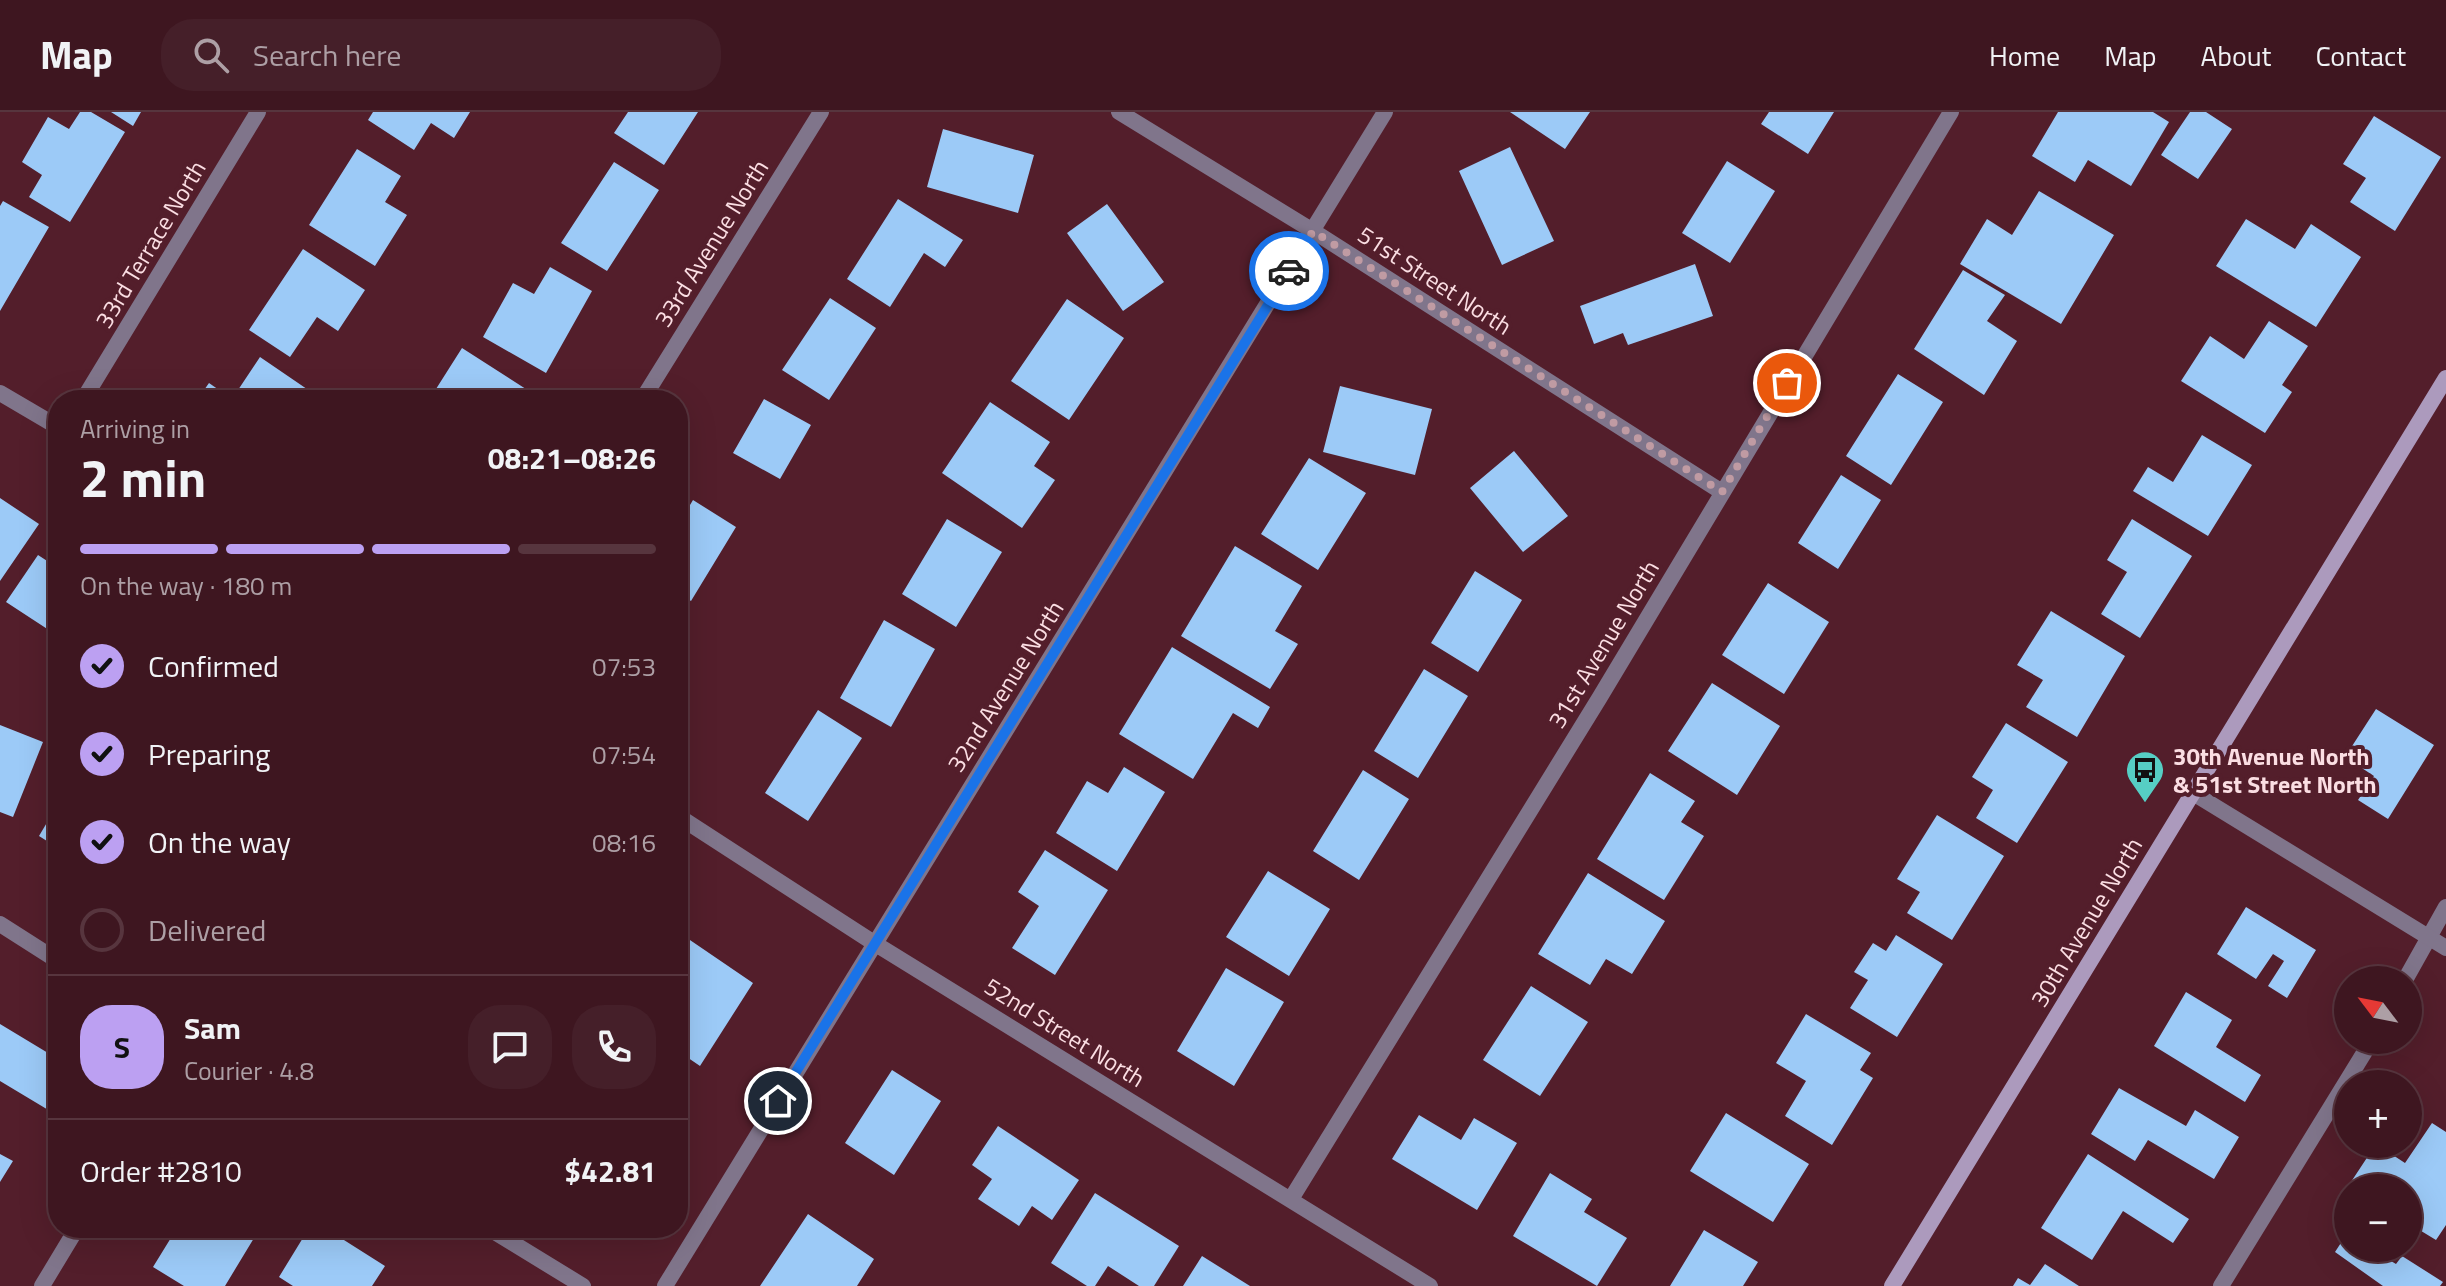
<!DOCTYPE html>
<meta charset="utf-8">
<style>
body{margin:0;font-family:"Titillium Web",sans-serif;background:#451f29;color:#f1f3f6;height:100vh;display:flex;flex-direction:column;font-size:30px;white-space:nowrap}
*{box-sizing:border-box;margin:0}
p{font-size:26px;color:#ad9fa5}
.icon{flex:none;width:44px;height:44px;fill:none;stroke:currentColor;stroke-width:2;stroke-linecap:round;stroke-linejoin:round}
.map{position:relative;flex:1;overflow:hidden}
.details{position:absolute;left:48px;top:278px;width:640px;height:848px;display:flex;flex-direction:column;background:#3e1620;border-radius:32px;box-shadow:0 8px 32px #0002,0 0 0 2px #57353e}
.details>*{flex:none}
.needle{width:52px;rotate:302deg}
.controls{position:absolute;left:2334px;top:854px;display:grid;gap:16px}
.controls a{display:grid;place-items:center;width:88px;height:88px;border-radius:50%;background:#3e1620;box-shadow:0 8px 32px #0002,0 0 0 2px #57353e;font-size:40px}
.pin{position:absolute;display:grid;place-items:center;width:68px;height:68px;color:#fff;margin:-34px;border:4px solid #fff;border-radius:50%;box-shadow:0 2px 8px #0007}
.courier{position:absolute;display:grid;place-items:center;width:80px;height:80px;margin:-40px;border:6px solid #1a73e8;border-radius:50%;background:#fff;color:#222;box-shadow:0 2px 10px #0007}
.summary em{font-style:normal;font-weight:700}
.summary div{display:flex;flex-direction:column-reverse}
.summary{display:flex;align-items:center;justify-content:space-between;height:136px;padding:0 32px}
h1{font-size:52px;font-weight:700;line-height:60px}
.bar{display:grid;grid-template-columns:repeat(4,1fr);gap:12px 8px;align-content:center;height:96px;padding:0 32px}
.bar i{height:10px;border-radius:6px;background:#57353e}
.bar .current{background:#bca0f2}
.bar p{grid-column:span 4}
.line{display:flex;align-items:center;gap:20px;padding:0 32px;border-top:2px solid #57353e}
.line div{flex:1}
.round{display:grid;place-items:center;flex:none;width:84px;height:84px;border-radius:32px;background:#451f29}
ol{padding:0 32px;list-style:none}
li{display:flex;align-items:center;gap:24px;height:88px}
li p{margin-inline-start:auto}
li .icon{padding:8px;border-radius:50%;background:#bca0f2;color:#111;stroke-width:4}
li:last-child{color:#ad9fa5}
li i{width:44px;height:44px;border:4px solid #57353e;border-radius:50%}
header{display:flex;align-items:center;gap:48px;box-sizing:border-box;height:112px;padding:0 40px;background:#3e1620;border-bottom:2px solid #57353e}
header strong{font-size:38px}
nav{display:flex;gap:44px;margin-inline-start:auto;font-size:28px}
.search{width:560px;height:72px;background:#451f29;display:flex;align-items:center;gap:20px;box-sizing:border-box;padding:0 28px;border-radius:32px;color:#ad9fa5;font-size:30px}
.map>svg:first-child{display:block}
.building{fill:#9ccaf7}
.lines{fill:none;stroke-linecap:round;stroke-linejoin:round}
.lane{stroke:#80758b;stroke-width:16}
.street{stroke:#80758b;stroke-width:16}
.secondary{stroke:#ac9abd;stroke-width:16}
.done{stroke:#c09ba3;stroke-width:8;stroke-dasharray:0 14.4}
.route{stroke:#1a73e8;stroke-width:10}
.labels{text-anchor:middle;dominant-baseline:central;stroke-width:8;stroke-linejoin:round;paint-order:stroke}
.street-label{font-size:24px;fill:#fbdee3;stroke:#531e2b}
.poi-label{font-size:24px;font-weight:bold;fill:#fbdee3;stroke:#531e2b;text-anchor:start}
</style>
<header>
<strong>Map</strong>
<div class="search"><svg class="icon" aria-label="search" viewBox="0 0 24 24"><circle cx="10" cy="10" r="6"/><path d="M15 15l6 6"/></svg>Search here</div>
<nav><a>Home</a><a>Map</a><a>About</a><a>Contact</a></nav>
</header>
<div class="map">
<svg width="2446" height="1174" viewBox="0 0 2446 1174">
<rect width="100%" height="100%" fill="#531e2b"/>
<path class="building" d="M 80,0 L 91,0 L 125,20 L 70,110 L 29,85 L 42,63 L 22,50 L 48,5 L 69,17 Z
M 111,0 L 141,0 L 133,14 Z
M 373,0 L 470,0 L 454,26 L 431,11 L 414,38 L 368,8 Z
M 628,0 L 698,0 L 664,53 L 614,21 Z
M 1510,0 L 1590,0 L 1565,37 Z
M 1769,0 L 1834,0 L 1808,42 L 1761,12 Z
M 2058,0 L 2153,0 L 2169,10 L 2131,74 L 2088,48 L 2075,70 L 2032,44 Z
M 2190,0 L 2206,0 L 2232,17 L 2198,67 L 2161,43 Z
M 2374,4 L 2441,45 L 2395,119 L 2350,90 L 2366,66 L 2343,52 Z
M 943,17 L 1034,43 L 1018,101 L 927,75 Z
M 1510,35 L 1554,129 L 1502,153 L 1459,59 Z
M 357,37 L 401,64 L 385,90 L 407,103 L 375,154 L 309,113 Z
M 1727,49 L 1775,79 L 1730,151 L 1682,121 Z
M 614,50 L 659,78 L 607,159 L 561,131 Z
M 2039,79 L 2114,123 L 2061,212 L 1960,152 L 1987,107 L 2012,123 Z
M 898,87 L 963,128 L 945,155 L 924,141 L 890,195 L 847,167 Z
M 3,89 L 49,115 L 0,199 L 0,94 Z
M 1107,92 L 1164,170 L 1123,199 L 1067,121 Z
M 2246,107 L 2295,137 L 2311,112 L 2361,145 L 2316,215 L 2216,154 Z
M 303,137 L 365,178 L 338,219 L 317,205 L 290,245 L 249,218 Z
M 1695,152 L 1713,204 L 1628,233 L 1623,221 L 1594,232 L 1580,194 Z
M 550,155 L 592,179 L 546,261 L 483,225 L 513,171 L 534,182 Z
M 1963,158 L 2005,183 L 1987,209 L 2017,229 L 1984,283 L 1914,237 Z
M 830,186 L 876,216 L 829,288 L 782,258 Z
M 1067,187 L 1124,226 L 1069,308 L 1011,269 Z
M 2269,209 L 2308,234 L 2282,273 L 2292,280 L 2265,321 L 2181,269 L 2210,224 L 2244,247 Z
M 462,236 L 543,288 L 429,288 Z
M 260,245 L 323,288 L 197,288 L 209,271 L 232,287 Z
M 1898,262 L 1943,290 L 1891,373 L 1846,344 Z
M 1340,274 L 1432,297 L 1415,363 L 1323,340 Z
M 764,287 L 811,313 L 780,367 L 733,341 Z
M 990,290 L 1050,330 L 1034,354 L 1055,368 L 1022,416 L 942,361 Z
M 2202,323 L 2252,353 L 2208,424 L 2133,379 L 2148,355 L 2173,370 Z
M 1514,339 L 1568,404 L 1523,440 L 1470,376 Z
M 1309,346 L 1366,381 L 1318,458 L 1261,422 Z
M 1841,363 L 1881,388 L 1838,457 L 1798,431 Z
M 0,386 L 39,412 L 0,469 Z
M 693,388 L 736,415 L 691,489 L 678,480 L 678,413 Z
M 947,407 L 1002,440 L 956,515 L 902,482 Z
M 2132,407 L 2192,444 L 2140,526 L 2101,502 L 2127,460 L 2107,448 Z
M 1235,434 L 1302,474 L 1275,519 L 1298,532 L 1270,577 L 1181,524 Z
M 38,443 L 58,456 L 58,524 L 6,490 Z
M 1475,459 L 1522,488 L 1478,560 L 1431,531 Z
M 1768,471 L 1829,510 L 1784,582 L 1722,543 Z
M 2051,499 L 2125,544 L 2077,625 L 2026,595 L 2043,568 L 2017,553 Z
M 884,508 L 935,537 L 891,615 L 840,586 Z
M 1172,535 L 1270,595 L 1258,616 L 1233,601 L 1193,667 L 1119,622 Z
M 1424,557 L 1468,584 L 1418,666 L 1374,639 Z
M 1712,571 L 1780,614 L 1737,683 L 1668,639 Z
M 2376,597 L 2434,633 L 2388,707 L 2358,688 L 2374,664 L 2345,645 Z
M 818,598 L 862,626 L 808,709 L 765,681 Z
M 2006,611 L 2068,650 L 2017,731 L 1976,706 L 1993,678 L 1972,665 Z
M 0,613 L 43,630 L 13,705 L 0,700 Z
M 1124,655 L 1165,680 L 1117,759 L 1056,721 L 1087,669 L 1108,681 Z
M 1363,658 L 1409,687 L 1359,768 L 1313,739 Z
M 1650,661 L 1695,689 L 1681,710 L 1704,724 L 1664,788 L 1597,747 Z
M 58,692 L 58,736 L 39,724 Z
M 1937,703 L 2004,744 L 1952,828 L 1907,801 L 1920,780 L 1897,767 Z
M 1045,738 L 1108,778 L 1055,863 L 1012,836 L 1039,794 L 1018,780 Z
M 1268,759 L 1330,797 L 1289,864 L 1226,825 Z
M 1588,761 L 1665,809 L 1632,862 L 1606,847 L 1590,873 L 1538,842 Z
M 2246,795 L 2316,838 L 2287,886 L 2268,874 L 2284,849 L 2273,842 L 2256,867 L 2217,842 Z
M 1896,823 L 1943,852 L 1897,925 L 1850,896 L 1868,868 L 1854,860 L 1873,831 L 1886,839 Z
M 687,826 L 753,871 L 700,954 L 678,939 L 678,840 Z
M 1226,856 L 1284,890 L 1234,974 L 1177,939 Z
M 1531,874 L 1588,910 L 1540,984 L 1483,948 Z
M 2186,880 L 2232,908 L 2216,935 L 2261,963 L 2245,990 L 2154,934 Z
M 1806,902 L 1871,941 L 1860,958 L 1873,966 L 1832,1033 L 1785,1004 L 1806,969 L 1776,951 Z
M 0,912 L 58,947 L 58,985 L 50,999 L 0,969 Z
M 892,958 L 941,989 L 894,1063 L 845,1031 Z
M 2119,976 L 2186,1014 L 2195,998 L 2239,1025 L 2214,1067 L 2148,1028 L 2135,1049 L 2091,1022 Z
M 1726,1001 L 1809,1052 L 1773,1110 L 1690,1059 Z
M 1419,1003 L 1461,1028 L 1474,1006 L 1517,1031 L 1477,1098 L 1392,1047 Z
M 2432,1011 L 2446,1020 L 2446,1113 L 2436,1128 L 2408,1111 L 2408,1076 L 2349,1073 L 2376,1032 L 2405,1051 Z
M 998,1014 L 1079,1068 L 1052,1108 L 1032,1094 L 1019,1114 L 978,1087 L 992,1067 L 972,1053 Z
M 0,1042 L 13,1049 L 0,1070 Z
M 2088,1042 L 2189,1107 L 2173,1131 L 2123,1099 L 2092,1148 L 2041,1116 Z
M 1550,1061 L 1592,1087 L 1584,1100 L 1627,1126 L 1597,1174 L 1513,1124 Z
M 1095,1081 L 1179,1134 L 1154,1174 L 1139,1174 L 1108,1154 L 1095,1174 L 1087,1174 L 1051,1151 Z
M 808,1102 L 874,1147 L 857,1174 L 760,1174 Z
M 177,1116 L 260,1116 L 225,1174 L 184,1174 L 153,1155 Z
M 309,1116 L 325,1116 L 385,1154 L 372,1174 L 293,1174 L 279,1165 Z
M 1704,1118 L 1758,1150 L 1743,1174 L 1670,1174 Z
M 2348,1120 L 2348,1136 L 2369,1136 L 2396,1152 L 2402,1144 L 2443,1170 L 2440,1174 L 2383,1174 L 2335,1140 Z
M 1202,1144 L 1250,1174 L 1183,1174 Z
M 2045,1152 L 2079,1174 L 2013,1174 L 2018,1166 L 2030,1173 Z"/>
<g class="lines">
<path class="lane" d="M 2405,868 L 2446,795
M 2221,1174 L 2372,928"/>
<path class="street" d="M 1119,0 L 1313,119 L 1722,380
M 0,281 L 58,315
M 83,288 L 258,0
M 642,288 L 821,0
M 2193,681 L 2446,836
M 678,704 L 874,831 L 1430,1174
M 0,812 L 58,849
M 1291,1087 L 1600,585 L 1951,0
M 488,1116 L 583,1174
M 42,1174 L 77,1116
M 665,1174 L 1385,0"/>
<path class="secondary" d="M 1892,1174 L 2446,266"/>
</g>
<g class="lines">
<path class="done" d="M 1289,159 L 1313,119 L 1722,380 L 1787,271"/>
<path class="route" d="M 778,989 L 1289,159"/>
</g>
<defs>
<symbol id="bus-pin" viewBox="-11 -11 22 30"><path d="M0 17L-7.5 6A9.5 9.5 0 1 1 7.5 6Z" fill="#56cec4" stroke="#531e2b"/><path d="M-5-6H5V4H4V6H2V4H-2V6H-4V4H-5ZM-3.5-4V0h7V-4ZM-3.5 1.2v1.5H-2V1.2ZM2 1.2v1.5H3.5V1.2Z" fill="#111"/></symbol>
</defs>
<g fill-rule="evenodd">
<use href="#bus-pin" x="2123" y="636" width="44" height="60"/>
</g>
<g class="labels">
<g class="street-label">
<text transform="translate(711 131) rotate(-58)">33rd Avenue North</text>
<text transform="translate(150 132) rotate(-59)">33rd Terrace North</text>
<text transform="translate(1435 168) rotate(33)">51st Street North</text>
<text transform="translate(1603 532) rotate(-59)">31st Avenue North</text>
<text transform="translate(1005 574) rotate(-58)">32nd Avenue North</text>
<text transform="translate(2086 810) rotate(-59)">30th Avenue North</text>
<text transform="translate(1065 920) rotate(32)">52nd Street North</text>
</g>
<g class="poi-label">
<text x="2173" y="644">30th Avenue North<tspan x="2173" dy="28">&amp; 51st Street North</tspan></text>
</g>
</g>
</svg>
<div class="controls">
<a><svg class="needle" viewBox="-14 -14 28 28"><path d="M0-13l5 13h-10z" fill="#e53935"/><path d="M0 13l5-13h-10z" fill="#ad9fa5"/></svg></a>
<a>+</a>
<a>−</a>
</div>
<div class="pin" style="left:1787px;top:271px;background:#ea580c"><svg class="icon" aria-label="bag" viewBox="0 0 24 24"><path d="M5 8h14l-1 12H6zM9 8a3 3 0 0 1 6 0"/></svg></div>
<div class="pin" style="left:778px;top:989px;background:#1f2937"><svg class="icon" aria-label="home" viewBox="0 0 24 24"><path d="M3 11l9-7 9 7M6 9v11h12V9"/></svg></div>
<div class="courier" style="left:1289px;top:159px"><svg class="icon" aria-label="car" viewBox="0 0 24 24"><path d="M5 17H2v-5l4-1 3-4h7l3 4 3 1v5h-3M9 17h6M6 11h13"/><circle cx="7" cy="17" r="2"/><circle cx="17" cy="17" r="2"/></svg></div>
<section class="details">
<div class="summary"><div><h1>2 min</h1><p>Arriving in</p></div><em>08:21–08:26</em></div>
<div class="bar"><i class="current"></i><i class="current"></i><i class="current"></i><i></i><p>On the way · 180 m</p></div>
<ol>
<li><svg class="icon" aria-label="check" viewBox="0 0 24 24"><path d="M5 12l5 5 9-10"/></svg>Confirmed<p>07:53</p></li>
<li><svg class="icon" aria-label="check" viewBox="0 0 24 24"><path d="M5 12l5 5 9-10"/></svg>Preparing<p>07:54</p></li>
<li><svg class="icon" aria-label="check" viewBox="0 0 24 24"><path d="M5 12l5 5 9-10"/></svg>On the way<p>08:16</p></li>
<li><i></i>Delivered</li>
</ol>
<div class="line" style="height:144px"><b class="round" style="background:#bca0f2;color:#111">S</b><div><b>Sam</b><p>Courier · 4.8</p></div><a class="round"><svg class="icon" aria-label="chat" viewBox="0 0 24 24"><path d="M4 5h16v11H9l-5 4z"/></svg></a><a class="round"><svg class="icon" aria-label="phone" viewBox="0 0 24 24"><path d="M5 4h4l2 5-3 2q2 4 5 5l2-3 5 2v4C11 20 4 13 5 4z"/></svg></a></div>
<div class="line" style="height:104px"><div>Order #2810</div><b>$42.81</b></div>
</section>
</div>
